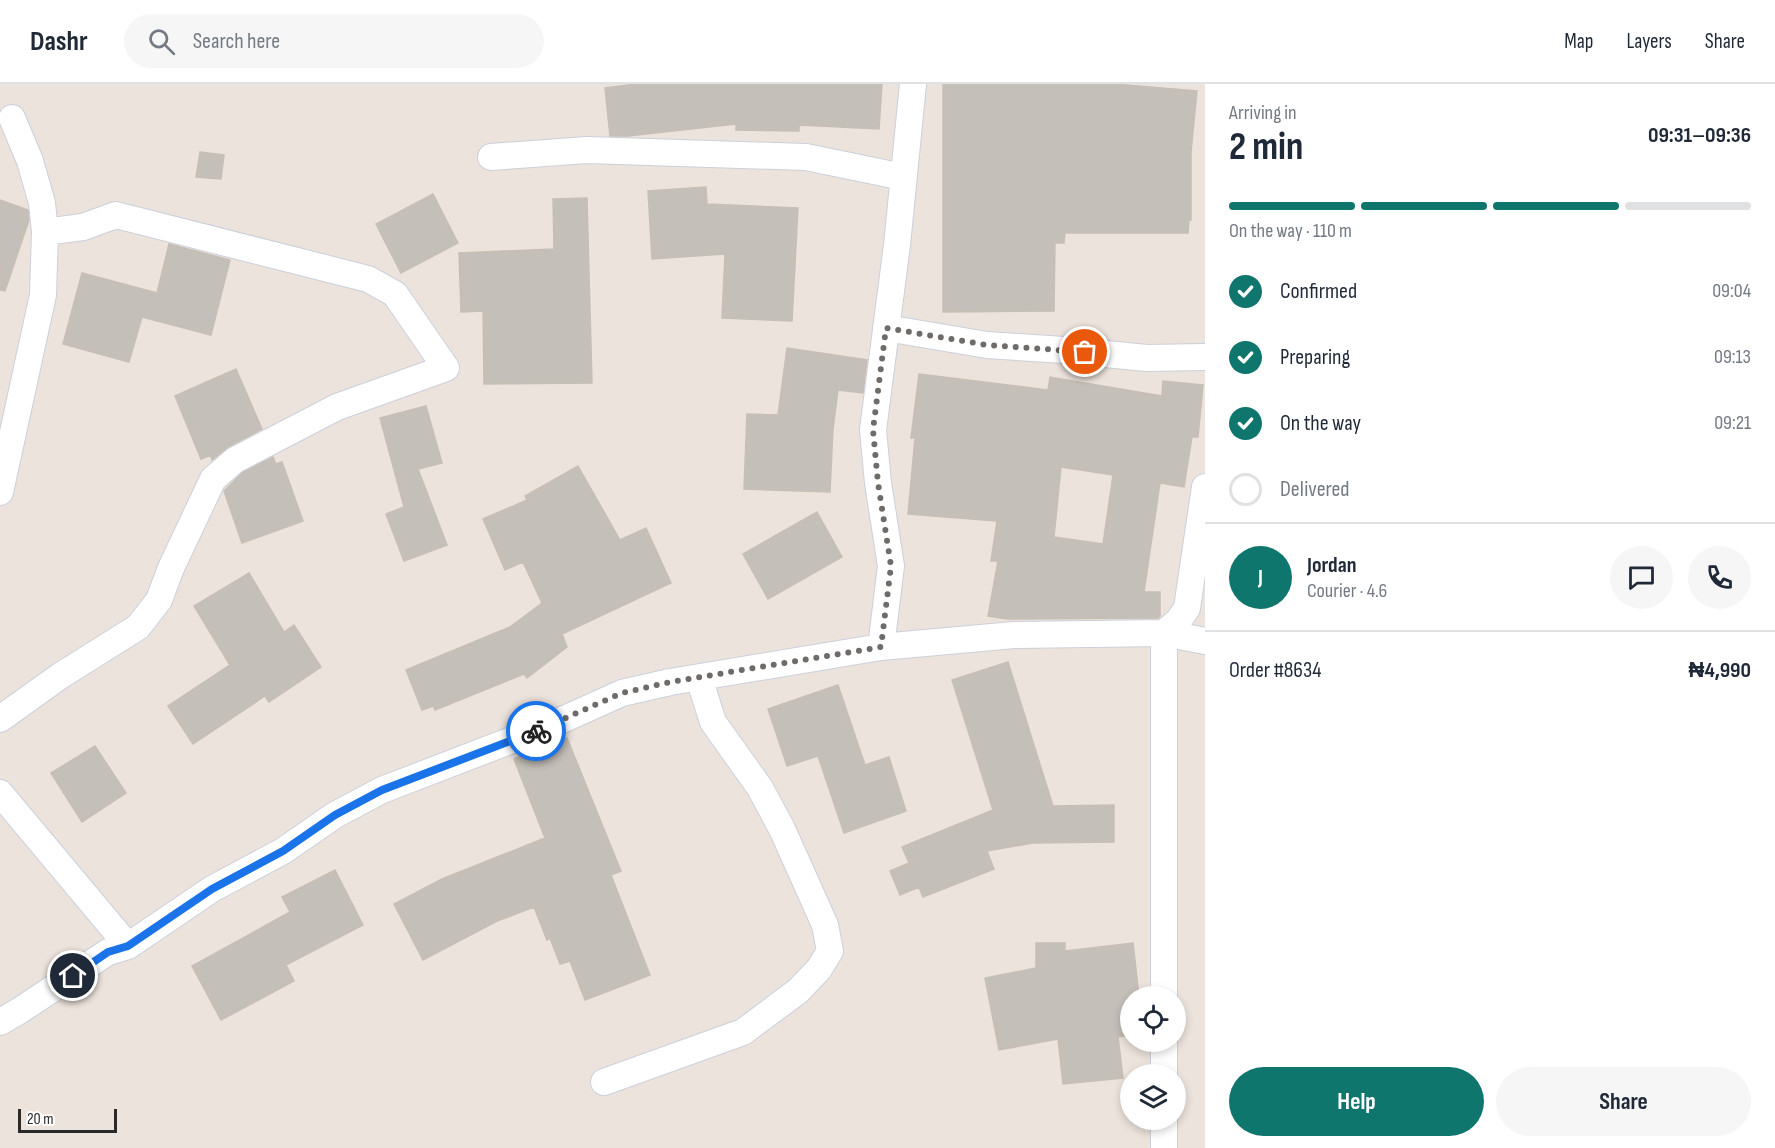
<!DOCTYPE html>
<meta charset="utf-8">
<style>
body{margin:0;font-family:"Sofia Sans Condensed",sans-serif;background:#f6f6f7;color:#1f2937;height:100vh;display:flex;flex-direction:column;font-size:22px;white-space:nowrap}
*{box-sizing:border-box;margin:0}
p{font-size:20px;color:#747a83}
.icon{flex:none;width:33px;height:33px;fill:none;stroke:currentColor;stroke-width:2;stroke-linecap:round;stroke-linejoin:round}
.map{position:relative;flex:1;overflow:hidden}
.sheet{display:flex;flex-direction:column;background:#fff;width:570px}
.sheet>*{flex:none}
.fabs{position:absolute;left:1120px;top:902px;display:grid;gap:12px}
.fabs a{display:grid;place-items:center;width:66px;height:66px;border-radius:50%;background:#fff;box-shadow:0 3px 9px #0003;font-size:30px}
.scale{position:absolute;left:18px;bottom:15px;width:99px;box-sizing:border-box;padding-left:6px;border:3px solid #2a2a2a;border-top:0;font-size:16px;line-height:21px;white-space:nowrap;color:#2a2a2a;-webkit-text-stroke:4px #fff;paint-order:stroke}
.pin{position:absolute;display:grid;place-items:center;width:51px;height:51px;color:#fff;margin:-26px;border:3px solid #fff;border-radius:50%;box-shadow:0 2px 6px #0007}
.courier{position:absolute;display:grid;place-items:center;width:60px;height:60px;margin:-30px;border:4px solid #1a73e8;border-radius:50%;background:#fff;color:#222;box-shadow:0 2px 8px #0007}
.overview em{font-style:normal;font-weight:700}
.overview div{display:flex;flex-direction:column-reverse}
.overview{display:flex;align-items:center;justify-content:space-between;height:102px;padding:0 24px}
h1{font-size:39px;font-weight:700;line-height:45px}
.bar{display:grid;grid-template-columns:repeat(4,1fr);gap:9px 6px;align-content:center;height:72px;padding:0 24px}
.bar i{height:8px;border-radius:4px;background:#e0e1e3}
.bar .current{background:#0f766e}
.bar p{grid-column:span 4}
.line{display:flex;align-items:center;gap:15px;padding:0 24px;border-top:2px solid #e0e1e3}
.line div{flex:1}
.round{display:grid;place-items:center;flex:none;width:63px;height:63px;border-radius:32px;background:#f6f6f7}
ol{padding:0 24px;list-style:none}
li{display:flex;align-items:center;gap:18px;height:66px}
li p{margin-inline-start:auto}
li .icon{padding:6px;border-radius:50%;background:#0f766e;color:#fff;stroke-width:4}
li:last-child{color:#747a83}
li i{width:33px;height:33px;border:3px solid #e0e1e3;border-radius:50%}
.primary-button{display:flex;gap:12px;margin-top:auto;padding:12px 24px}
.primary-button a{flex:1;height:69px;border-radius:36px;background:#0f766e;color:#fff;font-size:24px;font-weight:700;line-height:69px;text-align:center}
.primary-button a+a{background:#f6f6f7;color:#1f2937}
header{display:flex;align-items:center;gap:36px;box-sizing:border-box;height:84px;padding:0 30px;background:#fff;border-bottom:2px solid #e0e1e3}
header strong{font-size:28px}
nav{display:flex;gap:33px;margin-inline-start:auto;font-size:21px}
.search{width:420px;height:54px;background:#f6f6f7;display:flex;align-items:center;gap:15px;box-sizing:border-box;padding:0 21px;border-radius:33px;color:#747a83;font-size:22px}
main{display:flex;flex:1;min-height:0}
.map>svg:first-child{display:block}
.building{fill:#c4bfb8;stroke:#c7bfb6;stroke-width:1.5;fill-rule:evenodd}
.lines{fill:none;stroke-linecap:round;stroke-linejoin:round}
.minor-casing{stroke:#cbd0db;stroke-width:28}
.minor{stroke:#fff;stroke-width:26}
.done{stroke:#6e6b68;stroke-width:6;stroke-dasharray:0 10.8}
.route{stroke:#1a73e8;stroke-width:8}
</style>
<header>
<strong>Dashr</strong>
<div class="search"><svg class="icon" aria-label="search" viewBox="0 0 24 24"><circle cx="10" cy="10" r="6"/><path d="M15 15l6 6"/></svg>Search here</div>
<nav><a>Map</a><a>Layers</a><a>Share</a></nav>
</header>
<main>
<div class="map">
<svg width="1205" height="1064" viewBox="0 0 1205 1064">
<rect width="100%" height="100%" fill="#ece3dc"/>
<path class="building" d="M 637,0 L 882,0 L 879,45 L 799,41 L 799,47 L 736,46 L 736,40 L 628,52 L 610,52 L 605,4 Z
M 943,0 L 1114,0 L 1197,7 L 1191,68 L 1191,136 L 1189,136 L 1188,149 L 1065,149 L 1064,159 L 1055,159 L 1054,227 L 943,228 Z
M 200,68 L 224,71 L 221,95 L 196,93 Z
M 706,103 L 707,120 L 798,124 L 792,237 L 722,234 L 725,170 L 652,175 L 648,107 Z
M 433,110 L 458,159 L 401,189 L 376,140 Z
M 587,114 L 592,299 L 484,300 L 483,227 L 461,228 L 459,169 L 554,165 L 553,115 Z
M 0,116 L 28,126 L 29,136 L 5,207 L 0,206 Z
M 169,160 L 230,176 L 211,251 L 142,233 L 129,278 L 63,260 L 82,189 L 157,209 Z
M 787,264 L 867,276 L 863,309 L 838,306 L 833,345 L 830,408 L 744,405 L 747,330 L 778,331 Z
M 236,285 L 262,345 L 228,363 L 212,376 L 211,371 L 201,375 L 175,312 Z
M 919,290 L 1048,306 L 1050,293 L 1162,312 L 1163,297 L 1203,301 L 1198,353 L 1192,353 L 1184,403 L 1160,399 L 1144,508 L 1160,508 L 1160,532 L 1158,534 L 1008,535 L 988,532 L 998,477 L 991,477 L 997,437 L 908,430 L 915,354 L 911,354 ZM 1061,383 L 1113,391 L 1103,460 L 1054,453 Z
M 426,322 L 442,379 L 418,385 L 447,461 L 404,477 L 386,430 L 404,423 L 380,334 Z
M 273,373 L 276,380 L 282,378 L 303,437 L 242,459 L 224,407 L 243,388 Z
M 578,382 L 620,456 L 646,444 L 671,499 L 562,550 L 567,563 L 527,594 L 524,590 L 435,626 L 433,622 L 422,626 L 406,586 L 510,543 L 542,519 L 523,478 L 505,486 L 483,435 L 527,416 L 525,412 Z
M 817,428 L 842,473 L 768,515 L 743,470 Z
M 249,489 L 284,548 L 294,541 L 321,583 L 269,618 L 265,612 L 193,660 L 168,622 L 230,581 L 194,522 Z
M 1008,578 L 1053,722 L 1114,721 L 1114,758 L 1033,759 L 987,767 L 994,785 L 923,813 L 919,803 L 900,811 L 890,787 L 909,779 L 902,763 L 993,726 L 952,596 Z
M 838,601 L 865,681 L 889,673 L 906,727 L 844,749 L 818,672 L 787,682 L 768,625 Z
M 567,654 L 621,787 L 611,791 L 650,891 L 585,916 L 570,877 L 560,880 L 550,854 L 547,856 L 534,823 L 497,837 L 423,876 L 394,820 L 442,795 L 545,754 L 514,675 Z
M 95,662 L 126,709 L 82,738 L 51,689 Z
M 335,786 L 363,841 L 286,881 L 294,897 L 221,936 L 192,882 L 290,828 L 282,813 Z
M 1036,859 L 1065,859 L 1065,867 L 1133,859 L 1139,912 L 1131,912 L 1131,951 L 1118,953 L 1123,994 L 1063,1000 L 1058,955 L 999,966 L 985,894 L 1036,884 Z"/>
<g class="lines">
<defs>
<path id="minor" d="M 491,73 L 587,66 L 806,73 L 903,93
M 886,244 L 987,261 L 1064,266 L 1147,274 L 1205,273
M 0,408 L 43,211 L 45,148 L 42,119 L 30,77 L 12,34
M 1164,549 L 1164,912
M 1164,549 L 1179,536 L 1187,524 L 1205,403
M 881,563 L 891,482 L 878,399 L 873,346 L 897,161 L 913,0
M 0,635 L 60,592 L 138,543 L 159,516 L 171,484 L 213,395 L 235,376 L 337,323 L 446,284 L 395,210 L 368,195 L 116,131 L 83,143 L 45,148
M 0,709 L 128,862
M 0,938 L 19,927 L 108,868 L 128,862 L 212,805 L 283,767 L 335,731 L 382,706 L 551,641 L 622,609 L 670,598 L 881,563 L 1014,551 L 1164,549 L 1205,557
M 1164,990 L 1164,957
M 604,998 L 743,948 L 798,907 L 819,885 L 830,867 L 825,841 L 782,745 L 760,704 L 713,638 L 699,594
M 1164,1064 L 1164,1035"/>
</defs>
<use href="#minor" class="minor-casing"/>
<use href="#minor" class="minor"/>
</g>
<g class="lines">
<path class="done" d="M 536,647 L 622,609 L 670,598 L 881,563 L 891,482 L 878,399 L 873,346 L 886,244 L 987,261 L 1085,268"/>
<path class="route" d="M 73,892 L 108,868 L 128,862 L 212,805 L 283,767 L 335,731 L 382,706 L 536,647"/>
</g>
</svg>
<div class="fabs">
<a><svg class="icon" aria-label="locate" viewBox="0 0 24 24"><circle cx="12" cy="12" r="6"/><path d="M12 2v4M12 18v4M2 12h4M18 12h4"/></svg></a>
<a><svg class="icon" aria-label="layers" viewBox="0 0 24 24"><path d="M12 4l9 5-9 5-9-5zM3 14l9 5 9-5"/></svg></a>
</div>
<div class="scale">20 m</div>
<div class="pin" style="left:1085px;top:268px;background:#ea580c"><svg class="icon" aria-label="bag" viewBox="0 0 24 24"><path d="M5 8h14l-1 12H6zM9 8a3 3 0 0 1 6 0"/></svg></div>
<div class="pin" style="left:73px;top:892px;background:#1f2937"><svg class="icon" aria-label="home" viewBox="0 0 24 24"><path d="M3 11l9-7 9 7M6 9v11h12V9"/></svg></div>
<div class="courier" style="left:536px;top:647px"><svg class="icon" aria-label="bike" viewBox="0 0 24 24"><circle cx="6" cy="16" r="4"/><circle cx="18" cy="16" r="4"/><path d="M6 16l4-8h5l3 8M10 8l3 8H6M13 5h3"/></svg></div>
</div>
<section class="sheet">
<div class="overview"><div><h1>2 min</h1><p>Arriving in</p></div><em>09:31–09:36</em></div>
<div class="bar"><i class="current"></i><i class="current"></i><i class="current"></i><i></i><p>On the way · 110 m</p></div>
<ol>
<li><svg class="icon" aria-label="check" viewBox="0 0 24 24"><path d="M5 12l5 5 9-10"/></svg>Confirmed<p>09:04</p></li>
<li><svg class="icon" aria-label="check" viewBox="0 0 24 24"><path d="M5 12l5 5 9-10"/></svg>Preparing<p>09:13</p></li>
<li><svg class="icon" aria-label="check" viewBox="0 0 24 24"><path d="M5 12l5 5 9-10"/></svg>On the way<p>09:21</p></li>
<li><i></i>Delivered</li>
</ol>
<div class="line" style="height:108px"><b class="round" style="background:#0f766e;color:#fff">J</b><div><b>Jordan</b><p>Courier · 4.6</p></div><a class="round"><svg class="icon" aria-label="chat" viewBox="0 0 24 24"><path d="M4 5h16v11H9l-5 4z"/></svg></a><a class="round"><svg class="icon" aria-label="phone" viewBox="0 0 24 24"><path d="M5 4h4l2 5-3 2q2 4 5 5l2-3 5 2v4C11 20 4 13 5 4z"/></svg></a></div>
<div class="line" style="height:78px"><div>Order #8634</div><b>₦4,990</b></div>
<div class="primary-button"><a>Help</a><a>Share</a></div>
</section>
</main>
